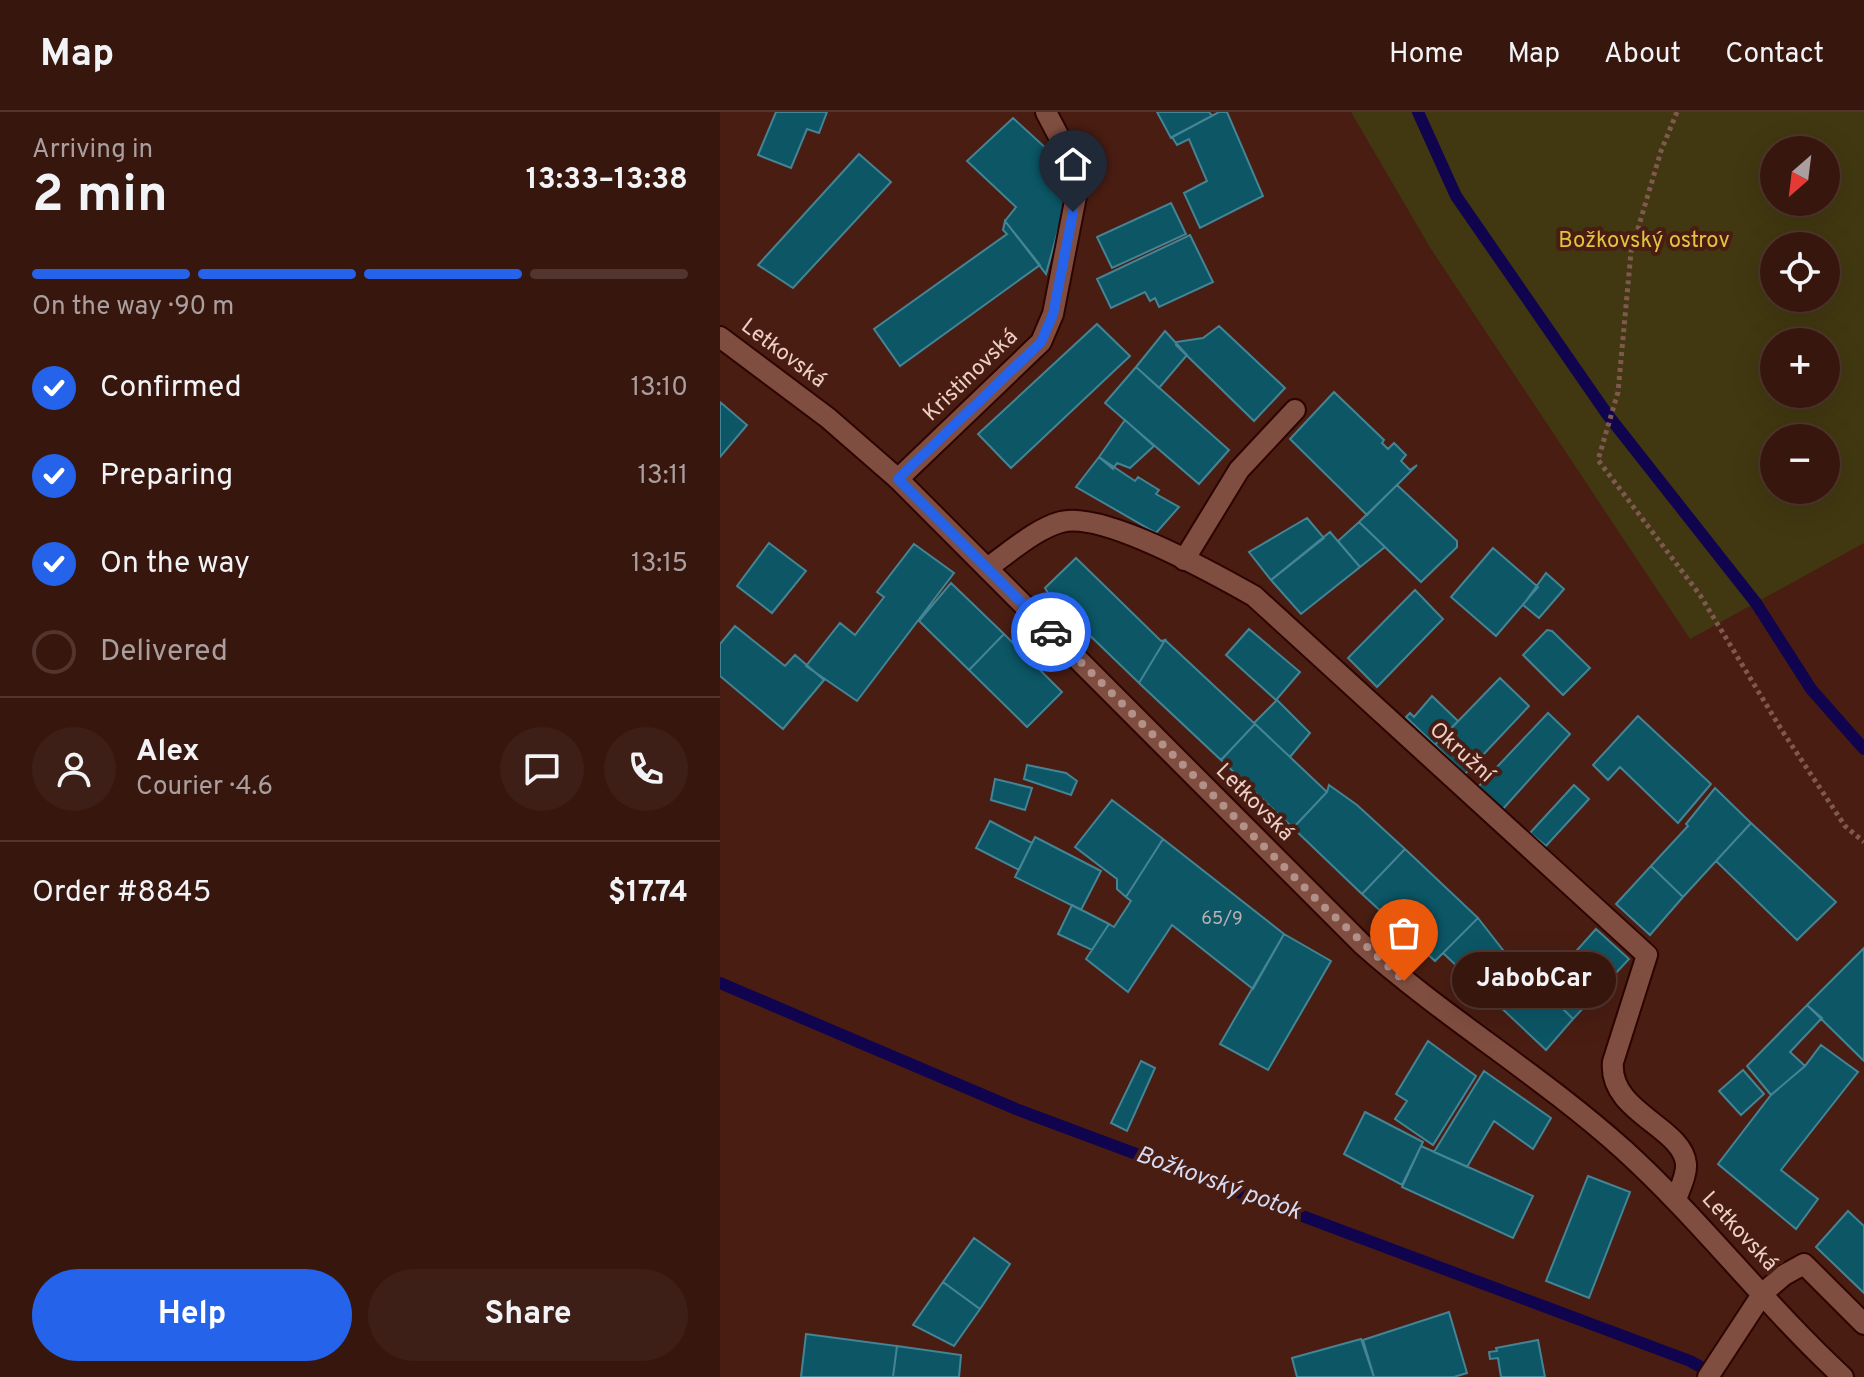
<!DOCTYPE html>
<meta charset="utf-8">
<style>
body{margin:0;font-family:Overpass,sans-serif;background:#3e1f17;color:#f1f3f6;height:100vh;display:flex;flex-direction:column;font-size:30px;white-space:nowrap}
*{box-sizing:border-box;margin:0}
p{font-size:26px;color:#aa9f9e}
.icon{flex:none;width:44px;height:44px;fill:none;stroke:currentColor;stroke-width:2;stroke-linecap:round;stroke-linejoin:round}
.map{position:relative;flex:1;overflow:hidden}
.side{display:flex;flex-direction:column;background:#37160e;width:720px}
.side>*{flex:none}
.needle{width:52px;rotate:208deg}
.tools{position:absolute;left:1040px;top:24px;display:grid;gap:16px}
.tools a{display:grid;place-items:center;width:80px;height:80px;border-radius:50%;background:#37160e;box-shadow:0 8px 32px #0002,0 0 0 2px #51352e;font-size:40px}
.pin{position:absolute;display:grid;place-items:center;width:68px;height:68px;color:#fff;margin:-82px -34px;border-radius:50% 50% 50% 0;rotate:-45deg;box-shadow:0 0 8px #0007}
.pin .icon{rotate:45deg}
.courier{position:absolute;display:grid;place-items:center;width:80px;height:80px;margin:-40px;border:6px solid #2563eb;border-radius:50%;background:#fff;color:#222;box-shadow:0 2px 10px #0007}
.bubble{position:absolute;height:56px;border-radius:28px;background:#37160e;box-shadow:0 8px 32px #0002,0 0 0 2px #51352e;font-size:26px;font-weight:700;line-height:56px;text-align:center}
.summary em{font-style:normal;font-weight:700}
.summary div{display:flex;flex-direction:column-reverse}
.summary{display:flex;align-items:center;justify-content:space-between;height:136px;padding:0 32px}
h1{font-size:52px;font-weight:700;line-height:60px}
.bar{display:grid;grid-template-columns:repeat(4,1fr);gap:12px 8px;align-content:center;height:96px;padding:0 32px}
.bar i{height:10px;border-radius:6px;background:#51352e}
.bar .active{background:#2563eb}
.bar p{grid-column:span 4}
.line{display:flex;align-items:center;gap:20px;padding:0 32px;border-top:2px solid #51352e}
.line div{flex:1}
.round{display:grid;place-items:center;flex:none;width:84px;height:84px;border-radius:42px;background:#3e1f17}
ol{padding:0 32px;list-style:none}
li{display:flex;align-items:center;gap:24px;height:88px}
li p{margin-inline-start:auto}
li .icon{padding:8px;border-radius:50%;background:#2563eb;color:#fff;stroke-width:4}
li:last-child{color:#aa9f9e}
li i{width:44px;height:44px;border:4px solid #51352e;border-radius:50%}
.cta{display:flex;gap:16px;margin-top:auto;padding:16px 32px}
.cta a{flex:1;height:92px;border-radius:48px;background:#2563eb;color:#fff;font-size:32px;font-weight:700;line-height:92px;text-align:center}
.cta a+a{background:#3e1f17;color:#f1f3f6}
header{display:flex;align-items:center;gap:48px;box-sizing:border-box;height:112px;padding:0 40px;background:#37160e;border-bottom:2px solid #51352e}
header strong{font-size:38px}
nav{display:flex;gap:44px;margin-inline-start:auto;font-size:28px}
main{display:flex;flex:1;min-height:0}
.map>svg:first-child{display:block}
.green{fill:#413811;fill-rule:evenodd}
.lines{fill:none;stroke-linecap:round;stroke-linejoin:round}
.stream{stroke:#10044f;stroke-width:12}
.building{fill:#0c5666;stroke:#448495;stroke-width:2}
.service-casing{stroke:#2d0400;stroke-width:24}
.minor-casing{stroke:#2d0400;stroke-width:24}
.tertiary-casing{stroke:#2d0400;stroke-width:24}
.path{stroke:#7f584e;stroke-width:5;stroke-dasharray:4 4;stroke-linecap:butt}
.service{stroke:#7f4e40;stroke-width:20}
.minor{stroke:#7f4e40;stroke-width:20}
.tertiary{stroke:#7f4e40;stroke-width:20}
.done{stroke:#b49188;stroke-width:8;stroke-dasharray:0 14.4}
.route{stroke:#2563eb;stroke-width:10}
.labels{text-anchor:middle;dominant-baseline:central;stroke-width:8;stroke-linejoin:round;paint-order:stroke}
.number-label{font-size:18px;fill:#b5b1af}
.park-label{font-size:22px;fill:#e1c341;stroke:#491d12}
.street-label{font-size:22px;fill:#edcfc7;stroke:#491d12}
.water-label{font-size:24px;font-style:italic;fill:#d4daf4;stroke:#491d12}
</style>
<header>
<strong>Map</strong>
<nav><a>Home</a><a>Map</a><a>About</a><a>Contact</a></nav>
</header>
<main>
<section class="side">
<div class="summary"><div><h1>2 min</h1><p>Arriving in</p></div><em>13:33–13:38</em></div>
<div class="bar"><i class="active"></i><i class="active"></i><i class="active"></i><i></i><p>On the way · 90 m</p></div>
<ol>
<li><svg class="icon" aria-label="check" viewBox="0 0 24 24"><path d="M5 12l5 5 9-10"/></svg>Confirmed<p>13:10</p></li>
<li><svg class="icon" aria-label="check" viewBox="0 0 24 24"><path d="M5 12l5 5 9-10"/></svg>Preparing<p>13:11</p></li>
<li><svg class="icon" aria-label="check" viewBox="0 0 24 24"><path d="M5 12l5 5 9-10"/></svg>On the way<p>13:15</p></li>
<li><i></i>Delivered</li>
</ol>
<div class="line" style="height:144px"><a class="round"><svg class="icon" aria-label="person" viewBox="0 0 24 24"><circle cx="12" cy="8" r="4"/><path d="M4 21q1-7 8-7t8 7"/></svg></a><div><b>Alex</b><p>Courier · 4.6</p></div><a class="round"><svg class="icon" aria-label="chat" viewBox="0 0 24 24"><path d="M4 5h16v11H9l-5 4z"/></svg></a><a class="round"><svg class="icon" aria-label="phone" viewBox="0 0 24 24"><path d="M5 4h4l2 5-3 2q2 4 5 5l2-3 5 2v4C11 20 4 13 5 4z"/></svg></a></div>
<div class="line" style="height:104px"><div>Order #8845</div><b>$17.74</b></div>
<div class="cta"><a>Help</a><a>Share</a></div>
</section>
<div class="map">
<svg width="1144" height="1265" viewBox="0 0 1144 1265">
<rect width="100%" height="100%" fill="#491d12"/>
<path class="green" d="M 631,0 L 1144,0 L 1144,431 L 970,527 L 711,137 ZM 1054,38 L 1106,38 L 1106,90 L 1054,90 ZM 1054,134 L 1106,134 L 1106,186 L 1054,186 ZM 1054,230 L 1106,230 L 1106,282 L 1054,282 ZM 1054,326 L 1106,326 L 1106,378 L 1054,378 Z"/>
<g class="lines">
<path class="stream" d="M 698,0 L 736,84 L 887,302 L 1036,491 L 1091,577 L 1144,637
M 0,871 L 296,997 L 970,1249 L 994,1262"/>
</g>
<path class="building" d="M 56,0 L 107,0 L 99,21 L 87,17 L 71,56 L 38,43 Z
M 437,0 L 489,0 L 492,4 L 451,26 Z
M 499,0 L 507,0 L 543,84 L 480,116 L 464,81 L 487,69 L 469,27 L 457,33 L 452,25 Z
M 293,6 L 341,50 L 345,93 L 326,162 L 285,109 L 296,95 L 247,49 Z
M 139,42 L 171,70 L 73,176 L 38,153 Z
M 451,91 L 466,122 L 392,156 L 377,125 Z
M 285,109 L 320,153 L 180,254 L 154,217 L 287,122 L 283,118 Z
M 470,123 L 493,170 L 439,195 L 435,186 L 430,189 L 425,180 L 391,196 L 377,167 Z
M 377,212 L 410,244 L 291,356 L 258,322 Z
M 499,214 L 565,276 L 534,309 L 456,233 L 456,230 L 483,226 Z
M 445,219 L 467,243 L 439,276 L 416,255 Z
M 416,255 L 509,338 L 479,372 L 385,291 Z
M 614,280 L 664,328 L 662,331 L 668,337 L 674,331 L 686,343 L 681,349 L 690,358 L 697,353 L 647,403 L 570,327 Z
M 0,290 L 27,313 L 0,345 Z
M 405,308 L 434,334 L 410,356 L 397,351 L 393,357 L 379,345 Z
M 379,345 L 415,369 L 418,365 L 439,378 L 436,382 L 459,395 L 436,421 L 356,375 Z
M 677,373 L 737,429 L 737,435 L 701,470 L 639,410 Z
M 587,406 L 604,426 L 551,468 L 529,440 Z
M 639,410 L 665,435 L 640,455 L 618,429 Z
M 610,420 L 640,455 L 581,502 L 551,468 Z
M 49,431 L 86,459 L 52,501 L 17,474 Z
M 194,432 L 234,461 L 137,589 L 86,554 L 120,511 L 135,523 L 164,485 L 157,480 Z
M 773,436 L 818,475 L 776,524 L 731,485 Z
M 356,446 L 441,529 L 445,528 L 419,571 L 331,486 L 325,476 Z
M 826,461 L 844,477 L 819,506 L 803,493 Z
M 231,471 L 284,522 L 249,558 L 199,509 Z
M 695,478 L 723,507 L 657,575 L 628,546 Z
M 15,514 L 65,554 L 75,543 L 104,568 L 63,617 L 0,564 L 0,532 Z
M 529,517 L 580,560 L 556,588 L 506,543 Z
M 827,518 L 832,519 L 870,556 L 843,583 L 803,543 Z
M 284,522 L 342,580 L 307,615 L 249,558 Z
M 445,528 L 535,612 L 501,648 L 419,571 Z
M 780,566 L 809,594 L 745,662 L 715,633 Z
M 712,584 L 738,609 L 715,633 L 686,605 L 690,601 L 694,605 Z
M 557,588 L 590,621 L 570,645 L 534,611 Z
M 828,601 L 850,622 L 782,698 L 758,675 Z
M 918,604 L 991,672 L 958,711 L 900,655 L 888,668 L 873,653 Z
M 535,612 L 607,680 L 573,716 L 501,648 Z
M 307,653 L 346,661 L 357,669 L 351,683 L 304,667 Z
M 275,667 L 312,676 L 305,698 L 271,688 Z
M 609,673 L 637,693 L 685,737 L 642,782 L 573,716 L 607,680 Z
M 854,673 L 869,687 L 826,734 L 810,721 Z
M 995,676 L 1031,711 L 963,785 L 931,754 L 968,714 L 966,712 Z
M 392,688 L 443,727 L 406,785 L 397,777 L 397,767 L 355,735 Z
M 270,709 L 312,731 L 299,758 L 256,736 Z
M 1031,711 L 1116,790 L 1077,828 L 996,749 Z
M 315,725 L 381,759 L 361,798 L 295,765 Z
M 443,727 L 564,822 L 533,877 L 452,813 L 408,880 L 366,847 L 389,812 L 394,815 L 411,789 L 406,785 Z
M 685,737 L 758,806 L 715,849 L 642,782 Z
M 931,754 L 963,785 L 930,823 L 896,792 Z
M 352,793 L 389,812 L 372,838 L 338,822 Z
M 758,806 L 783,838 L 853,907 L 826,938 L 723,841 Z
M 876,817 L 909,847 L 853,907 L 823,876 Z
M 564,822 L 611,849 L 548,958 L 500,932 Z
M 1144,836 L 1144,949 L 1087,893 Z
M 1087,893 L 1102,906 L 1070,940 L 1085,954 L 1051,983 L 1027,954 Z
M 708,929 L 756,964 L 713,1033 L 675,1007 L 687,989 L 676,982 Z
M 1101,933 L 1138,960 L 1061,1058 L 1098,1087 L 1076,1117 L 998,1052 L 1051,983 L 1085,954 Z
M 421,949 L 435,956 L 407,1019 L 391,1011 Z
M 1023,958 L 1044,982 L 1021,1003 L 999,979 Z
M 764,959 L 831,1006 L 813,1037 L 774,1009 L 747,1055 L 714,1040 Z
M 645,1000 L 703,1030 L 682,1073 L 624,1042 Z
M 701,1034 L 813,1084 L 793,1126 L 682,1075 Z
M 868,1064 L 910,1080 L 869,1186 L 826,1169 Z
M 1128,1099 L 1144,1114 L 1144,1181 L 1096,1135 Z
M 254,1126 L 290,1152 L 260,1197 L 223,1170 Z
M 223,1170 L 260,1197 L 234,1234 L 193,1213 Z
M 729,1200 L 747,1261 L 734,1265 L 654,1265 L 643,1228 Z
M 86,1222 L 177,1234 L 173,1265 L 81,1265 Z
M 641,1227 L 654,1265 L 577,1265 L 572,1246 Z
M 818,1228 L 825,1265 L 781,1265 L 778,1246 L 770,1247 L 769,1240 L 777,1239 L 776,1236 Z
M 177,1234 L 241,1243 L 239,1265 L 173,1265 Z"/>
<g class="lines">
<defs>
<path id="service" d="M 464,448 L 519,358 L 575,298
M 1043,1181 L 1064,1163 L 1084,1152 L 1144,1212"/>
<path id="minor" d="M 178,367 L 321,230 L 333,202 L 358,74 L 348,42 L 326,0
M 267,456 C 289,441 315,417 341,410 C 383,399 495,462 534,484 L 927,843 L 893,950 C 888,1000 963,1015 966,1052 C 967,1063 959,1078 956,1088"/>
<path id="tertiary" d="M 0,225 L 108,306 L 178,367 L 642,832 C 725,906 822,964 904,1038 C 982,1109 1046,1194 1123,1265
M 988,1265 L 1043,1181"/>
</defs>
<use href="#service" class="service-casing"/>
<use href="#minor" class="minor-casing"/>
<use href="#tertiary" class="tertiary-casing"/>
<path class="path" d="M 957,0 L 941,39 L 911,140 L 898,280 L 878,348 L 980,483 L 1061,617 L 1125,714 L 1144,730"/>
<use href="#service" class="service"/>
<use href="#minor" class="minor"/>
<use href="#tertiary" class="tertiary"/>
</g>
<g class="lines">
<path class="done" d="M 331,520 L 601,792 L 684,869"/>
<path class="route" d="M 331,520 L 178,367 L 321,230 L 333,202 L 353,100"/>
</g>
<g class="labels">
<g class="number-label">
<text x="502" y="807">65/9</text>
</g>
<g class="park-label">
<text x="924" y="129">Božkovský ostrov</text>
</g>
<g class="street-label">
<text transform="translate(63 242) rotate(37)">Letkovská</text>
<text transform="translate(251 264) rotate(-44)">Kristinovská</text>
<text transform="translate(741 641) rotate(42)">Okružní</text>
<text transform="translate(534 691) rotate(45)">Letkovská</text>
<text transform="translate(1019 1120) rotate(47)">Letkovská</text>
</g>
<g class="water-label">
<text transform="translate(498 1072) rotate(20)">Božkovský potok</text>
</g>
</g>
</svg>
<div class="tools">
<a><svg class="needle" viewBox="-14 -14 28 28"><path d="M0-13l5 13h-10z" fill="#e53935"/><path d="M0 13l5-13h-10z" fill="#aa9f9e"/></svg></a>
<a><svg class="icon" aria-label="locate" viewBox="0 0 24 24"><circle cx="12" cy="12" r="6"/><path d="M12 2v4M12 18v4M2 12h4M18 12h4"/></svg></a>
<a>+</a>
<a>−</a>
</div>
<div class="pin" style="left:684px;top:869px;background:#ea580c"><svg class="icon" aria-label="bag" viewBox="0 0 24 24"><path d="M5 8h14l-1 12H6zM9 8a3 3 0 0 1 6 0"/></svg></div>
<div class="pin" style="left:353px;top:100px;background:#1f2937"><svg class="icon" aria-label="home" viewBox="0 0 24 24"><path d="M3 11l9-7 9 7M6 9v11h12V9"/></svg></div>
<div class="courier" style="left:331px;top:520px"><svg class="icon" aria-label="car" viewBox="0 0 24 24"><path d="M5 17H2v-5l4-1 3-4h7l3 4 3 1v5h-3M9 17h6M6 11h13"/><circle cx="7" cy="17" r="2"/><circle cx="17" cy="17" r="2"/></svg></div>
<div class="bubble" style="left:732px;top:840px;width:164px">JabobCar</div>
</div>
</main>
